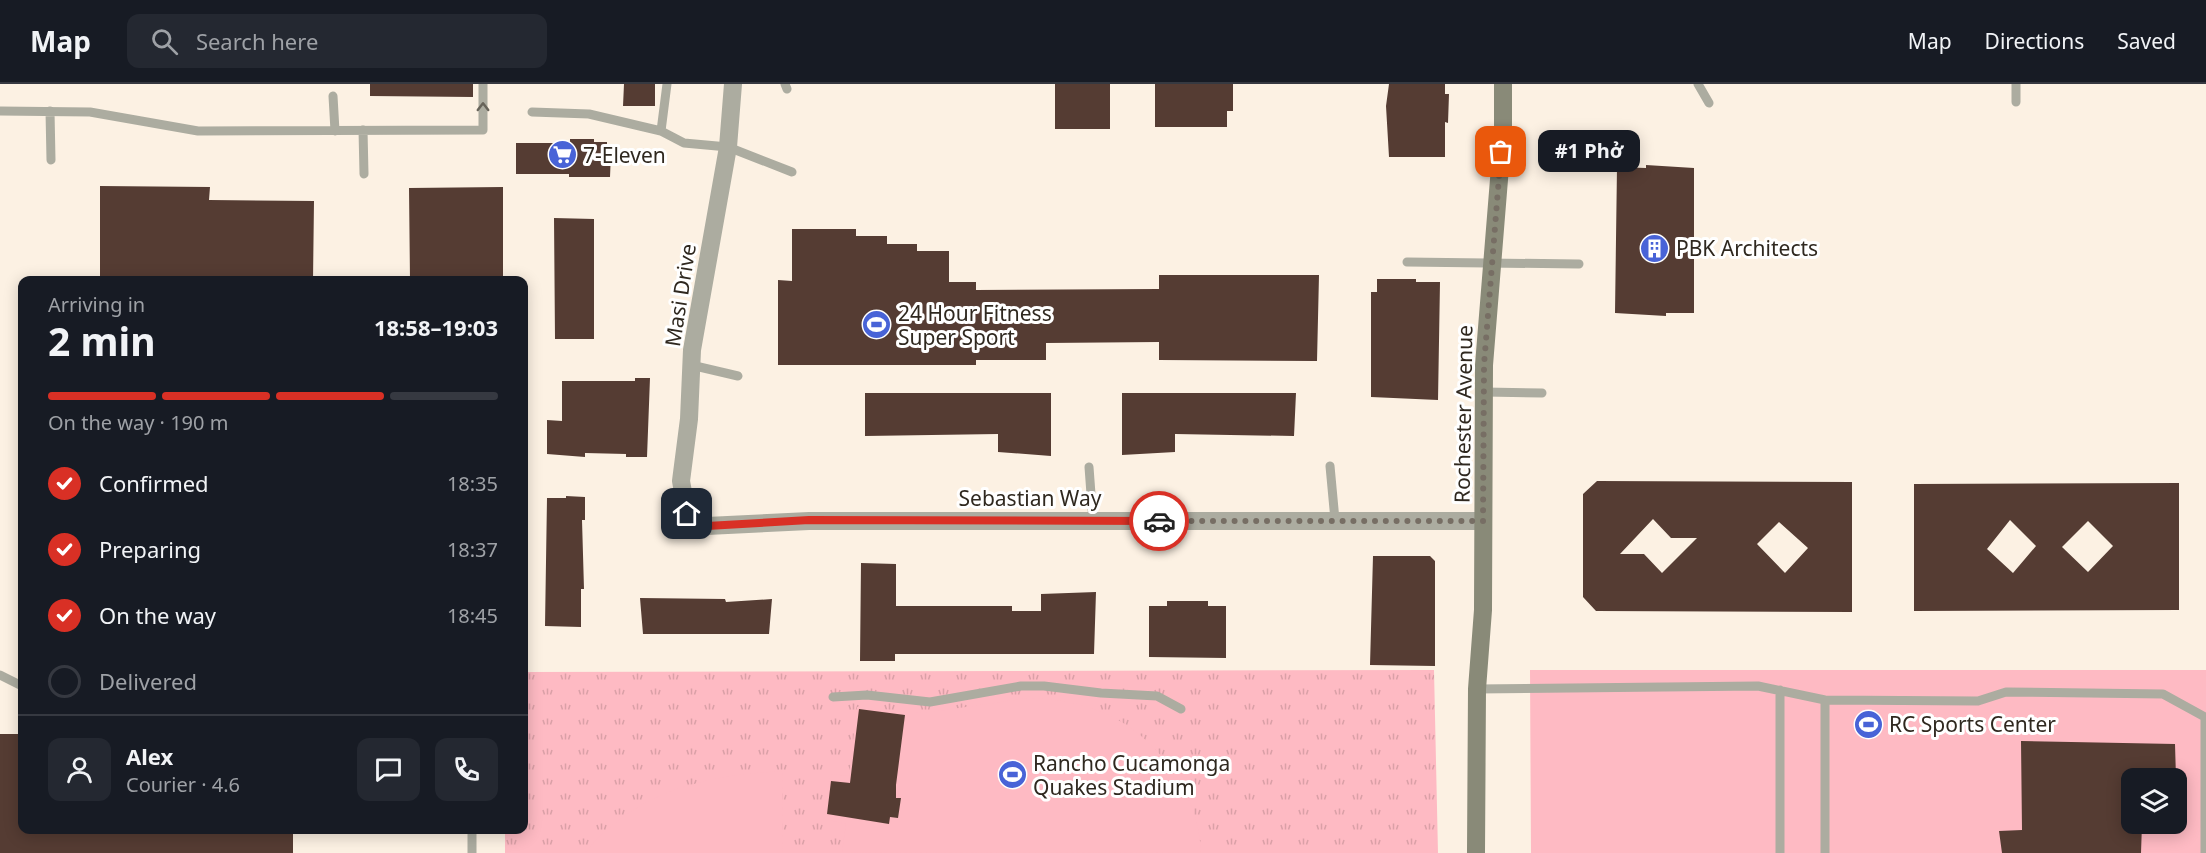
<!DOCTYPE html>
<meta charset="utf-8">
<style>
body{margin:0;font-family:"Noto Sans",sans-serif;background:#242831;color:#f1f3f6;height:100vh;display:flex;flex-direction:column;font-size:22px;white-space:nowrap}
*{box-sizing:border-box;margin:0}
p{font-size:20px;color:#9ea1a6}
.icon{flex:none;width:33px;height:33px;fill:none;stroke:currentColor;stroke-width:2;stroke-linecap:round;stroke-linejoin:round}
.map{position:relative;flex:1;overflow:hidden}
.drawer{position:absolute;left:18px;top:192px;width:510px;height:558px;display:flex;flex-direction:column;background:#171b24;border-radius:12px;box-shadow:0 3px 15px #0003}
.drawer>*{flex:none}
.buttons{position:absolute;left:2121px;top:684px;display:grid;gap:12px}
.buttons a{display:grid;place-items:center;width:66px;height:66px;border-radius:12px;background:#171b24;box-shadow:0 3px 15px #0003;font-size:30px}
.pin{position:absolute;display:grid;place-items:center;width:51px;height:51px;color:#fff;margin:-26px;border-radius:12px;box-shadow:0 3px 9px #0006}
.courier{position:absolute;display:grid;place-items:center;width:60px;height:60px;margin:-30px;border:4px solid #d93025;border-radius:50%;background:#fff;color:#222;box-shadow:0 2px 8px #0007}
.bubble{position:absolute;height:42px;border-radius:12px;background:#171b24;box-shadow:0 3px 15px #0003;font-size:20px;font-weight:700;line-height:42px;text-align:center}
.overview em{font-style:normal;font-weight:700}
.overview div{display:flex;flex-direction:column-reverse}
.overview{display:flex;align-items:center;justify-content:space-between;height:102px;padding:0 30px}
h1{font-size:39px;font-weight:700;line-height:45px}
.bar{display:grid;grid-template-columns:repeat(4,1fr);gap:9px 6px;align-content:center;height:72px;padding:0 30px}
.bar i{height:8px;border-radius:4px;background:#363941}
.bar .selected{background:#d93025}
.bar p{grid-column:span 4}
.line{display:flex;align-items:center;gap:15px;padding:0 30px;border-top:2px solid #363941}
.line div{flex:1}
.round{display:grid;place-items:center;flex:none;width:63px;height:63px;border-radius:12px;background:#242831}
ol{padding:0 30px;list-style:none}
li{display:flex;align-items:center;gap:18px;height:66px}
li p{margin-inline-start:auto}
li .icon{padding:6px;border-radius:50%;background:#d93025;color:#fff;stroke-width:4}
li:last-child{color:#9ea1a6}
li i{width:33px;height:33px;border:3px solid #363941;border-radius:50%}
header{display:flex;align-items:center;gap:36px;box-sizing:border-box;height:84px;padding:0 30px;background:#171b24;border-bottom:2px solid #363941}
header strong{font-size:28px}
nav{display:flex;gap:33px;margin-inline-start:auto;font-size:21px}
.search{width:420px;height:54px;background:#242831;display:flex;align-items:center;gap:15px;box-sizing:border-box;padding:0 21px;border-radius:12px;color:#9ea1a6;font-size:22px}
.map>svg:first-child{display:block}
.grass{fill:url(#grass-tufts)}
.pitch{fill:#febac3;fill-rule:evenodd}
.building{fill:#553c33;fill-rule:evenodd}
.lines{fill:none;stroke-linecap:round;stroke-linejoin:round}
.lane{stroke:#acaca0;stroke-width:9}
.street{stroke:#acaca0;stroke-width:18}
.secondary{stroke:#898a78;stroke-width:18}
.oneway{stroke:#676359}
.done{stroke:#776e64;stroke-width:6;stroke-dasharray:0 10.8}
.route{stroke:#d93025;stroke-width:8}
.labels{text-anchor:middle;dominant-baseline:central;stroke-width:6;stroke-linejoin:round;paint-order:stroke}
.poi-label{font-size:21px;fill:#2f281f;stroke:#fff;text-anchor:start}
.street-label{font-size:21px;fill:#2f281f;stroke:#fff}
</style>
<header>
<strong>Map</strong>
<div class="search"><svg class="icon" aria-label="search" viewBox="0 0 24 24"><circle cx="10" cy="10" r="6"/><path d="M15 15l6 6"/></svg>Search here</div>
<nav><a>Map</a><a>Directions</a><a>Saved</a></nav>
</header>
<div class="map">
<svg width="2206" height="769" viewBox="0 0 2206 769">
<defs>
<pattern id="grass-tufts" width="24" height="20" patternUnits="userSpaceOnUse" patternTransform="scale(1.5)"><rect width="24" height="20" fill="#febac3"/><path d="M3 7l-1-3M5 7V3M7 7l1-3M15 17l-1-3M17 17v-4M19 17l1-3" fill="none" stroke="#daa0a7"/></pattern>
</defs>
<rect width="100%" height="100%" fill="#fcf1e3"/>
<path class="grass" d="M 1434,586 L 1438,769 L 505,769 L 505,746 L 524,746 L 524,588 Z"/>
<path class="pitch" d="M 1530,586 L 2206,586 L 2206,769 L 1531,769 ZM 2132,694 L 2176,694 L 2176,740 L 2132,740 Z
M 1028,614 C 1050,615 1071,617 1091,624 C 1151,643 1199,706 1201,769 L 842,768 L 846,740 L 824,735 L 830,690 L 849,692 L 857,623 L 924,629 Z
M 782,687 L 783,769 L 585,769 C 637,706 705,692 782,687 Z"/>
<path class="building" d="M 370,0 L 473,0 L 473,13 L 370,12 Z
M 624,0 L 655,0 L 655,22 L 623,22 Z
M 1055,0 L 1110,0 L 1110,45 L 1055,45 Z
M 1155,0 L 1233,0 L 1233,27 L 1227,27 L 1227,43 L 1155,43 Z
M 1389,0 L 1445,0 L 1445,10 L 1449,10 L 1448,39 L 1445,38 L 1445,73 L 1389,73 L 1386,22 Z
M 570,55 L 594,55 L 594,58 L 607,58 L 607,69 L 611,69 L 610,93 L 569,93 L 569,90 L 516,90 L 516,59 L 570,59 Z
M 1646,81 L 1694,84 L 1694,229 L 1666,229 L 1666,232 L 1615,229 L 1617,83 L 1646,84 Z
M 100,102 L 210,103 L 209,116 L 314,117 L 313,196 L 100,196 Z
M 503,103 L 503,196 L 410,196 L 409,104 Z
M 554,134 L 594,135 L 594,255 L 555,255 Z
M 792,145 L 856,145 L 856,152 L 887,152 L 887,160 L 917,160 L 917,167 L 949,167 L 949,198 L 976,198 L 976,206 L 1159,205 L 1159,191 L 1319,191 L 1317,277 L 1159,276 L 1159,258 L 1046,259 L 1046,276 L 976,276 L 976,281 L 778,281 L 778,196 L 792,197 Z
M 1377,195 L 1416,195 L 1416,198 L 1440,198 L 1438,316 L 1371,313 L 1371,208 L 1377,208 Z
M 635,294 L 650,294 L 647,373 L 626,373 L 626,370 L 585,369 L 585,373 L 547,370 L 547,336 L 562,337 L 562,297 L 635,297 Z
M 865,309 L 1051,309 L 1051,372 L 998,368 L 998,350 L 865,352 Z
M 1122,309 L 1296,309 L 1294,352 L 1175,350 L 1175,368 L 1122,371 Z
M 1597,397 L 1852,398 L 1852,528 L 1596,527 L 1583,513 L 1583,410 ZM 1653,435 L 1671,454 L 1697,454 L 1662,489 L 1644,470 L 1620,470 ZM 1779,438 L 1808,464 L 1785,489 L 1757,460 Z
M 2179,399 L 2179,526 L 1914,527 L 1914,400 ZM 2010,436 L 2036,462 L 2013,489 L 1987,465 ZM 2088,437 L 2113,462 L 2088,488 L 2062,463 Z
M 566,412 L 585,413 L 585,436 L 582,436 L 584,505 L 581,505 L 581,543 L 545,542 L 547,414 L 566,414 Z
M 1373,472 L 1430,472 L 1435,477 L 1435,582 L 1370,581 Z
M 861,479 L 896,480 L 896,522 L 1012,522 L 1012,527 L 1041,527 L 1041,510 L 1096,508 L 1094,570 L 895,570 L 895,577 L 860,577 Z
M 640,514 L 725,515 L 726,518 L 772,515 L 769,550 L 643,550 Z
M 1167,517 L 1208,517 L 1208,522 L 1226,522 L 1226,574 L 1149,573 L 1149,522 L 1167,522 Z
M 859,625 L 905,631 L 896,701 L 896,714 L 901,714 L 898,734 L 890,733 L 889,740 L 827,730 L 831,697 L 850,699 Z
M 0,650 L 22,650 L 22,746 L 293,746 L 293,769 L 0,769 Z
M 2021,657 L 2175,660 L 2176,694 L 2132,694 L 2132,740 L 2142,740 L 2141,769 L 2002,769 L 1999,747 L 2022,746 Z"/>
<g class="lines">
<path class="lane" d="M 785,0 L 787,5
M 1698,0 L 1709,19
M 333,12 L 335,47
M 2016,18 L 2016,0
M 0,27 L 90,28 L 198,47 L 483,46 L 483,0
M 50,27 L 51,76
M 532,28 L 589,30 L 661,47 L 684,59 L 728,63 L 792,88
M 363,46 L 364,90
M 661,47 L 667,0
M 1407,178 L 1579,180
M 691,281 L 738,292
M 1485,308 L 1542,309
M 1330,382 L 1335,436
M 1089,383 L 1093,437
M 0,591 L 22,602
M 1477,605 L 1758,602 L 1825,616 L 1978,617 L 2006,608 L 2163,610 L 2205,633 L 2205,769
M 1780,606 L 1780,769
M 833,613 L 867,611 L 930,618 L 1021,602 L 1044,602 L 1101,609 L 1157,612 L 1181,625
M 472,746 L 472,769
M 1825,769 L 1825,616"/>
<path class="street" d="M 733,0 L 728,63 L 692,266 L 689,335 L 681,397 L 687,430 L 707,442 L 809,437 L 1483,437"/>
<path class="secondary" d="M 1476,769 L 1477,605 L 1483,526 L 1484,281 L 1503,46 L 1503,0"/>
</g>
<defs><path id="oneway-chevron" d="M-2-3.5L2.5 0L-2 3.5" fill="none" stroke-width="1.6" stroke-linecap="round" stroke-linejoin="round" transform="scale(1.5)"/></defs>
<use class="oneway" href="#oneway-chevron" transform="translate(483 23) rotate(-90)"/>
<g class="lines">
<path class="done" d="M 1159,437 L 1483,437 L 1484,281 L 1501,68"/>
<path class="route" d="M 687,430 L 707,442 L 809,436 L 1159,437"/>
</g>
<defs>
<symbol id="supermarket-disc" viewBox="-11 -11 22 22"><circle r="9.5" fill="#4863d7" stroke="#fff"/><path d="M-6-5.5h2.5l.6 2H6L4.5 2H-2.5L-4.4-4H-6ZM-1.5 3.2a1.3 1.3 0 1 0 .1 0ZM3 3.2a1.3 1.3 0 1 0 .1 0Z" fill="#fff"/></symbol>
<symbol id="building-disc" viewBox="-11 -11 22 22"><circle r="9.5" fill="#4863d7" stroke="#fff"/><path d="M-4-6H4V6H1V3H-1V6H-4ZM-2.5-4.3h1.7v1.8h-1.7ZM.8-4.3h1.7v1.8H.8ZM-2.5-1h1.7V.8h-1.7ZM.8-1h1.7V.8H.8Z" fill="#fff"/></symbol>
<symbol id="stadium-disc" viewBox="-11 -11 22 22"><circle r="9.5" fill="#4863d7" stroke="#fff"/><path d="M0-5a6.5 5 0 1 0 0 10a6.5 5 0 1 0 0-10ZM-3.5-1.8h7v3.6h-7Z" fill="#fff"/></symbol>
</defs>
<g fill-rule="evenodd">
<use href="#supermarket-disc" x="546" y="54" width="33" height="33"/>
<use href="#building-disc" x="1638" y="148" width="33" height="33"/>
<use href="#stadium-disc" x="860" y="224" width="33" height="33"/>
<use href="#stadium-disc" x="1852" y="624" width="33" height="33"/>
<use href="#stadium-disc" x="996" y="674" width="33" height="33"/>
</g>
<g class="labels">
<g class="poi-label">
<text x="583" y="71">7-Eleven</text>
<text x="1676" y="164">PBK Architects</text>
<text x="898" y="229">24 Hour Fitness<tspan x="898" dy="24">Super Sport</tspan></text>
<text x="1889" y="640">RC Sports Center</text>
<text x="1033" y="679">Rancho Cucamonga<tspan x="1033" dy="24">Quakes Stadium</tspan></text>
</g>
<g class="street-label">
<text transform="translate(680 211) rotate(-81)">Masi Drive</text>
<text transform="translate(1463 330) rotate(-89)">Rochester Avenue</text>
<text x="1030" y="414">Sebastian Way</text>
</g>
</g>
</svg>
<div class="buttons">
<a><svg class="icon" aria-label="layers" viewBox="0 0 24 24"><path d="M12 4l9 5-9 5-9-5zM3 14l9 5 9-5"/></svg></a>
</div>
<div class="pin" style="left:1501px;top:68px;background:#ea580c"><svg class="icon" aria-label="bag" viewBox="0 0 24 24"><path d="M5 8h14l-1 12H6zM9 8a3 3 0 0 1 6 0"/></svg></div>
<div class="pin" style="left:687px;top:430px;background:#1f2937"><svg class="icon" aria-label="home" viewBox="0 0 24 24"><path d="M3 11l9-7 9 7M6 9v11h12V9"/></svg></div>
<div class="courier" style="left:1159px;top:437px"><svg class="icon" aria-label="car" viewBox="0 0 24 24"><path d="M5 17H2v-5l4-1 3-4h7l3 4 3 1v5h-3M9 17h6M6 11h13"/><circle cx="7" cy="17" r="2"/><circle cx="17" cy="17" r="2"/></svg></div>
<div class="bubble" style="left:1538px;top:46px;width:102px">#1 Phở</div>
<section class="drawer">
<div class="overview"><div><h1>2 min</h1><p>Arriving in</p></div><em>18:58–19:03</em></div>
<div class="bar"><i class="selected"></i><i class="selected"></i><i class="selected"></i><i></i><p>On the way · 190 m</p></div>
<ol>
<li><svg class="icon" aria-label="check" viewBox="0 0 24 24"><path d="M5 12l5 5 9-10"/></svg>Confirmed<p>18:35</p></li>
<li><svg class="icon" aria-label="check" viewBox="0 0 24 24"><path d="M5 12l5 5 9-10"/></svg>Preparing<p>18:37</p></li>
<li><svg class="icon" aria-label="check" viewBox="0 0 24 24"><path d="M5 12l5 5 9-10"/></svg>On the way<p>18:45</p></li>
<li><i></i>Delivered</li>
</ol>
<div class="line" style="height:108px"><a class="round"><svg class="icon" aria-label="person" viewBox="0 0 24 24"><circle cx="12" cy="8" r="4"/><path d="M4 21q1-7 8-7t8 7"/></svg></a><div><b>Alex</b><p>Courier · 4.6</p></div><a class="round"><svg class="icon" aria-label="chat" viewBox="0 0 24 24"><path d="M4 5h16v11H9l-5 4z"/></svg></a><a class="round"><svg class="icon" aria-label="phone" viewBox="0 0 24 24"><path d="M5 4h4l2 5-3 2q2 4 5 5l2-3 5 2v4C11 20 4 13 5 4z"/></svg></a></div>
</section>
</div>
